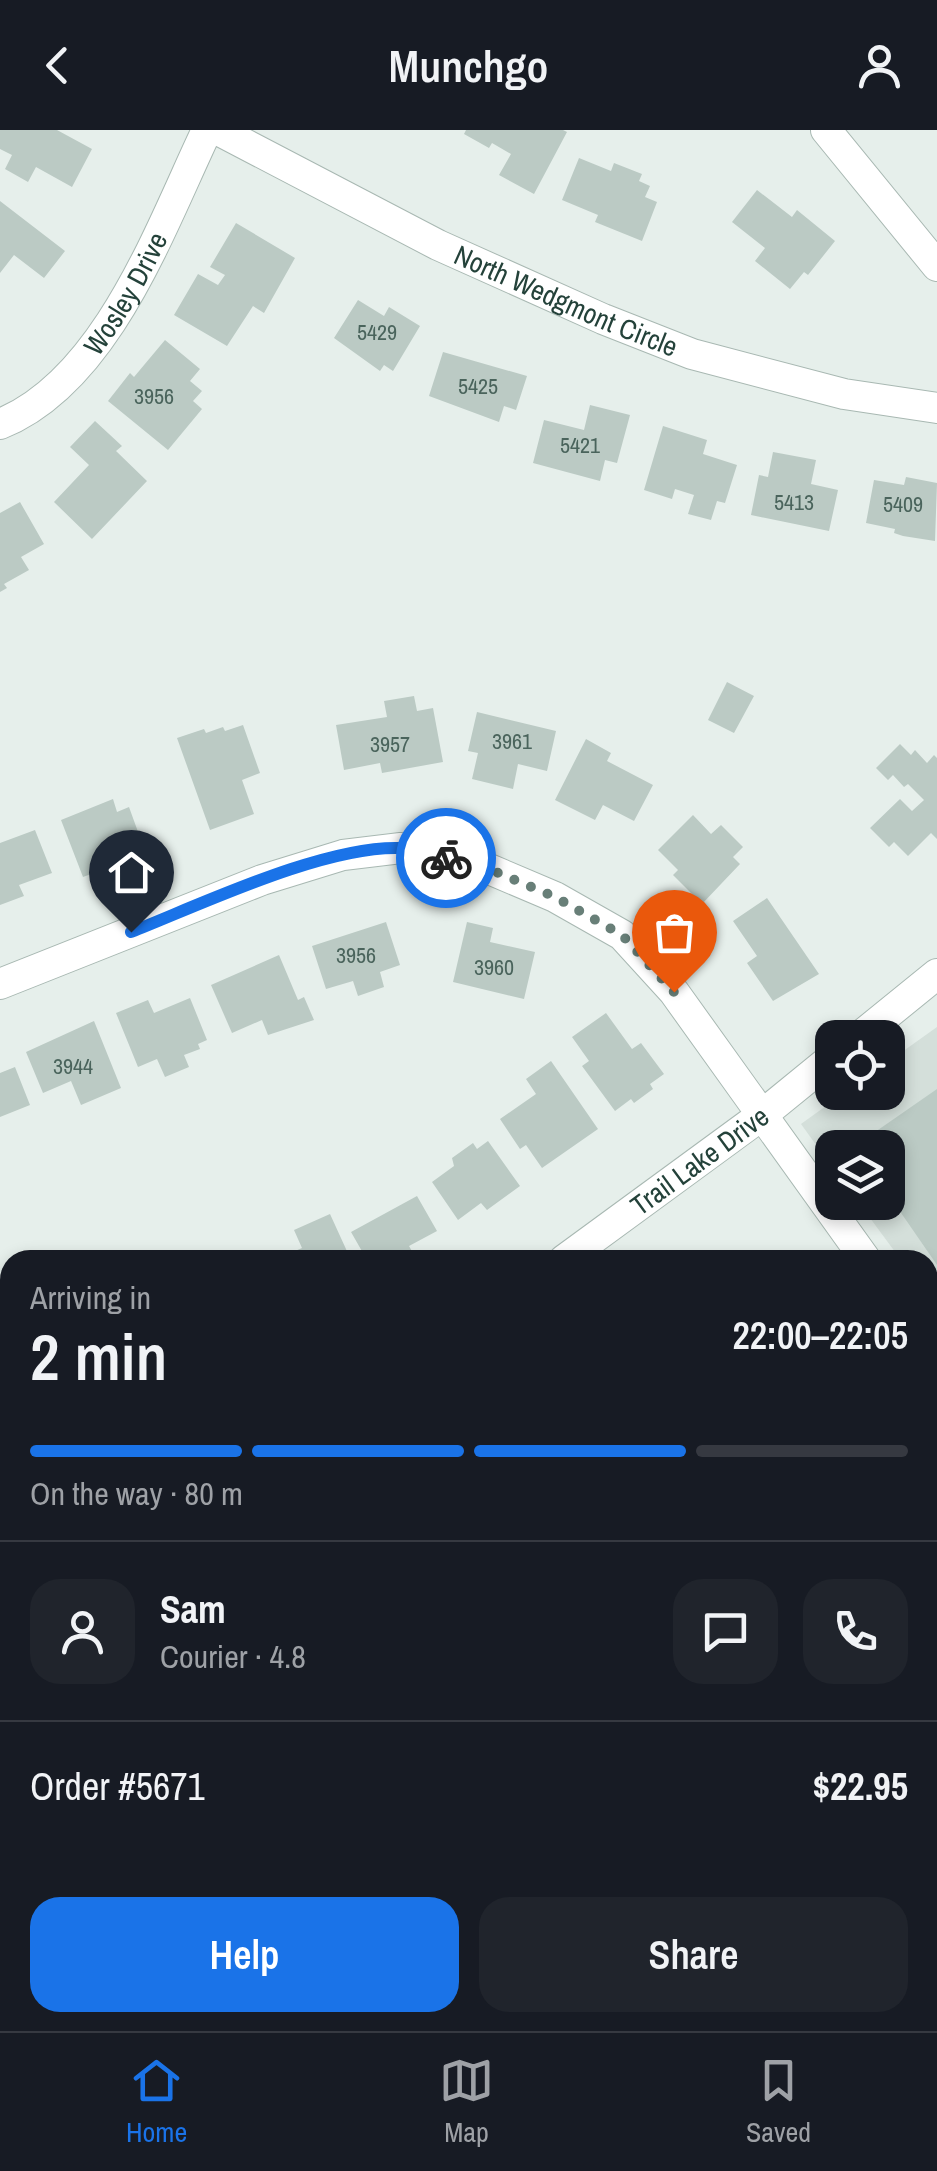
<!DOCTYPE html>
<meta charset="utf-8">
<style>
body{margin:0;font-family:"Archivo Narrow",sans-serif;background:#20242c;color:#f1f3f6;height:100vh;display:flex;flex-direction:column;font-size:38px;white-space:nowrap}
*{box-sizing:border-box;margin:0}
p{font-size:32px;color:#9ea1a6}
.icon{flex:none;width:55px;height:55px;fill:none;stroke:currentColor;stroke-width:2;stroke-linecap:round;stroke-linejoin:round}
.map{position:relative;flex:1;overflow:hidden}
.sheet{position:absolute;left:0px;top:1120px;width:938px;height:782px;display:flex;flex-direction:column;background:#171b24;border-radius:30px 30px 0 0;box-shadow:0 5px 15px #0003}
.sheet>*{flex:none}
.tools{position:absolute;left:815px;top:890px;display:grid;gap:20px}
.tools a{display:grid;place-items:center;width:90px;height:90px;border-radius:20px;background:#171b24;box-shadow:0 5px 15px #0003;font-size:50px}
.pin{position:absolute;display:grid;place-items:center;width:85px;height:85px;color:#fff;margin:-102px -42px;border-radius:50% 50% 50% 0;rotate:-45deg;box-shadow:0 0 10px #0007}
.pin .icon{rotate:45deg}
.courier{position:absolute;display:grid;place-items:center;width:100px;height:100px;margin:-50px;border:8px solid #1a73e8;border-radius:50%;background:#fff;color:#222;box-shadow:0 2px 12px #0007}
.headline em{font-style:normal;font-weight:600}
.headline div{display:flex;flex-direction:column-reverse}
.headline{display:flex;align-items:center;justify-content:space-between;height:170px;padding:0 30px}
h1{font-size:65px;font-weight:600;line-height:75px}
.bar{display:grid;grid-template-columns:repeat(4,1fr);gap:15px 10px;align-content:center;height:120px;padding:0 30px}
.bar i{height:12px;border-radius:8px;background:#363941}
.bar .current{background:#1a73e8}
.bar p{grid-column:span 4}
.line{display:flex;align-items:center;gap:25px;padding:0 30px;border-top:2px solid #363941}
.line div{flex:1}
.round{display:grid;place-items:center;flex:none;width:105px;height:105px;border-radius:30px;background:#20242c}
.action{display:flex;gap:20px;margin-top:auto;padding:20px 30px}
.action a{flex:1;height:115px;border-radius:30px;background:#1a73e8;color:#fff;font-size:40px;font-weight:600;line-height:115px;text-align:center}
.action a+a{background:#20242c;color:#f1f3f6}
header{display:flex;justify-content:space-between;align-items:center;height:130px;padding:0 30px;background:#171b24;font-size:45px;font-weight:600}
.tab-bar{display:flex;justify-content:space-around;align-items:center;height:140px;border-top:2px solid #363941;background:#171b24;font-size:28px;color:#9ea1a6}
.tab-bar a{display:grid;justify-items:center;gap:5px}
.tab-bar .current{color:#1a73e8}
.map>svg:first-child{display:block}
.built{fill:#d4dfda}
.green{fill:#bfe0c8}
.building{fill:#bbcac4}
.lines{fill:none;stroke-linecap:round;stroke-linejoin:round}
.minor-casing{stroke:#a8b8b2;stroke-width:32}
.minor{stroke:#fff;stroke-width:30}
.done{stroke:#687f78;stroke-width:10;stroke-dasharray:0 18}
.route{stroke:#1a73e8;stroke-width:12}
.labels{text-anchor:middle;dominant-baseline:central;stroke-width:10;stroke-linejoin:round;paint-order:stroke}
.number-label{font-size:22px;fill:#4a645c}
.street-label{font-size:28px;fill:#24423a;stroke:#f7fbf9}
</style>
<header><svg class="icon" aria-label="back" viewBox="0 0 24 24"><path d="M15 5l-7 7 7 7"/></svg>Munchgo<svg class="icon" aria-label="person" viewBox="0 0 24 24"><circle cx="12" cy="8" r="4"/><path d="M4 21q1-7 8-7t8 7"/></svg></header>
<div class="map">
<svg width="937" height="1901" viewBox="0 0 937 1901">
<rect width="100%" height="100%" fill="#e6efeb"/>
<path class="built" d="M 937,897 L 937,1178 L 928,1165 L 928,1130 L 901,1130 L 859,1073 L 888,1072 L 888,1018 L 832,1018 L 832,1037 L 801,994 L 844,963 L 888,962 L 888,932 Z"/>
<path class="green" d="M 928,1261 L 937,1274 L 937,1521 L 928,1526 Z
M 937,1581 L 937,1894 L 928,1877 L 928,1587 Z"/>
<path class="building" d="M 0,0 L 57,0 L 92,19 L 72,57 L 36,37 L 28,52 L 5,39 L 12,25 L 0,19 Z
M 466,0 L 563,0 L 567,2 L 534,64 L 499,45 L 511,24 L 492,13 L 489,18 L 464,4 Z
M 579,28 L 611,41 L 614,33 L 642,44 L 639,51 L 650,56 L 645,67 L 657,72 L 642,111 L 595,92 L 598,85 L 562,70 Z
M 757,60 L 792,87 L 797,80 L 835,111 L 808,145 L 804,142 L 790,159 L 755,131 L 765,118 L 732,92 Z
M 0,71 L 65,121 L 44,148 L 14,125 L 0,143 Z
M 236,93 L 295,128 L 264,183 L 253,176 L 227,216 L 174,185 L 198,144 L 218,155 L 225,145 L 210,137 Z
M 358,170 L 384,186 L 389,177 L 420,196 L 393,241 L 384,235 L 380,241 L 334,208 Z
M 165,210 L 200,239 L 190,251 L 202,261 L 193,271 L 202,279 L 168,320 L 108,271 L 130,243 L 134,247 Z
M 443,222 L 527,246 L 516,280 L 504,276 L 499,292 L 429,266 Z
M 590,275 L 630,285 L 617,333 L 605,330 L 600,351 L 533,333 L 544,290 L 584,300 Z
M 95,291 L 122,316 L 116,321 L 147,351 L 92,409 L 54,372 L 89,335 L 70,317 Z
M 663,296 L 707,310 L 703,324 L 737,335 L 725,373 L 717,371 L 711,390 L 688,384 L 694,365 L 675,359 L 672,369 L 644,360 Z
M 773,322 L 816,330 L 811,354 L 838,360 L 829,401 L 751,385 L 759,345 L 768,347 Z
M 906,347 L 937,353 L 935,411 L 903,406 L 894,403 L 895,399 L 866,393 L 874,350 L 904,355 Z
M 20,372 L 44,414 L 21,427 L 29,440 L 4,454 L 7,458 L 0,462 L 0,383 Z
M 727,552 L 754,566 L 734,603 L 708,590 Z
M 414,566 L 417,581 L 433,578 L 443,632 L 382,643 L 380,633 L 344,640 L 336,595 L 387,587 L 384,571 Z
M 477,582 L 556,601 L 547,641 L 518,634 L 513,659 L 472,649 L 478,623 L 468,621 Z
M 243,595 L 260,643 L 242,650 L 254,684 L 210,700 L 177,608 L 204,599 L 206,603 L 223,597 L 225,601 Z
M 586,609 L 611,623 L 607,631 L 653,655 L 634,691 L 603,675 L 595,690 L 555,670 Z
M 900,614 L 911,625 L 915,620 L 927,633 L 934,625 L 937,628 L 937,709 L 931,703 L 908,726 L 894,712 L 889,717 L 870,698 L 900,669 L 912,681 L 924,670 L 908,654 L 904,657 L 893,645 L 888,650 L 876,638 Z
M 113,669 L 117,682 L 129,677 L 146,724 L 83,747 L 61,690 Z
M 693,685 L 711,704 L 721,695 L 743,717 L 733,727 L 740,734 L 702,774 L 673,745 L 678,740 L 658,720 Z
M 35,700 L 52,743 L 19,755 L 24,766 L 0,775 L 0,713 Z
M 767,768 L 819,844 L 773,871 L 747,833 L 757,826 L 733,791 Z
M 386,792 L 400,835 L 380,842 L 384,857 L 358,866 L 353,851 L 326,859 L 312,816 Z
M 467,792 L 493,798 L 490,812 L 535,822 L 524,869 L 453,852 Z
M 279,825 L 298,870 L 304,867 L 314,890 L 268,905 L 262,890 L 232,903 L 211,855 Z
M 190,868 L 207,910 L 198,914 L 200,919 L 184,925 L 189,937 L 165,947 L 157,929 L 138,937 L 116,883 L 148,870 L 154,883 Z
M 606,883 L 632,919 L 641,913 L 664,944 L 650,954 L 653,959 L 634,973 L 631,969 L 615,981 L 582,936 L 589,931 L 572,907 Z
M 94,891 L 121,958 L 81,975 L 71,951 L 43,963 L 26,922 Z
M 551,931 L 598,999 L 542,1038 L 526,1015 L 520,1019 L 500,989 L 536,964 L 526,949 Z
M 15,937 L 30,975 L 0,987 L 0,943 Z
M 937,959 L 937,1135 L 888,1064 L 888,1018 L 852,1018 Z
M 488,1011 L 520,1056 L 487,1080 L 481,1073 L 458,1090 L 432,1052 L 454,1036 L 452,1028 L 473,1013 L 477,1019 Z
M 417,1066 L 437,1101 L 409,1116 L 417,1130 L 367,1130 L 351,1102 Z
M 330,1084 L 351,1130 L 274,1130 L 302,1118 L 294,1100 Z
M 10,1184 L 10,1232 L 0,1236 L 0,1189 Z
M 8,1304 L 10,1368 L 0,1373 L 0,1307 Z
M 10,1555 L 10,1617 L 0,1622 L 0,1568 L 3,1566 L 0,1560 Z
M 0,1822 L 10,1829 L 5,1839 L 10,1842 L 10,1877 L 3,1873 L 0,1878 Z
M 80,1892 L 114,1892 L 99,1901 L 85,1901 Z
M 479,1892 L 530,1892 L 535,1901 L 464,1901 Z
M 564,1892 L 611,1892 L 595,1901 L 568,1901 Z"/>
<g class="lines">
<defs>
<g id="minor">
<path id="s1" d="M 218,0 L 438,115 L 603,189 L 692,224 L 844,264 L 937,278"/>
<path d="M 826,0 L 937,136"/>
<path id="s2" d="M 0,294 C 107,251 161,96 207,0"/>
<path d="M 0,854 L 262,750 L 343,725 L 401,718 L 482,736 L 555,767 L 622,805 L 674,862 L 866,1130"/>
<path d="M 858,908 L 937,844"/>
<path id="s3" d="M 564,1130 L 762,985 L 832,928"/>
<path d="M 928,1216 L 937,1229"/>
<path d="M 0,1468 L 10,1464"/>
<path d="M 928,1545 L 937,1540"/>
<path d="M 282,1901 L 298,1892"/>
</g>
</defs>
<use href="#minor" class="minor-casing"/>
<use href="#minor" class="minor"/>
</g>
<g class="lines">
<path class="done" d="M 446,728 L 482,736 L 555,767 L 622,805 L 674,862"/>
<path class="route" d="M 131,802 C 202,774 325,715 401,718 C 415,719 432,725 446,728"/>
</g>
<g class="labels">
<g class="number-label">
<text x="377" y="202">5429</text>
<text x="478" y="256">5425</text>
<text x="154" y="266">3956</text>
<text x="580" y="315">5421</text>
<text x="794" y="372">5413</text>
<text x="903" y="374">5409</text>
<text x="512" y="611">3961</text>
<text x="390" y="614">3957</text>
<text x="356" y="825">3956</text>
<text x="494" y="837">3960</text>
<text x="73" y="936">3944</text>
</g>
<g class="street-label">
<text stroke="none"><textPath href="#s2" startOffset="185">Wosley Drive</textPath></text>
<text stroke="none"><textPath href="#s1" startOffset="388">North Wedgmont Circle</textPath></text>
<text stroke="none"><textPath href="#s3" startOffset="168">Trail Lake Drive</textPath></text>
</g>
</g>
</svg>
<div class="tools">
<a><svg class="icon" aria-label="locate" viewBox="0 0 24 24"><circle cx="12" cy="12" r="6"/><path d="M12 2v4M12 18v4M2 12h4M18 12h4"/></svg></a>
<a><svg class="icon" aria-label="layers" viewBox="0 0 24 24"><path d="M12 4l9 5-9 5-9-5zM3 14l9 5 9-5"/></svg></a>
</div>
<div class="pin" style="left:674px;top:862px;background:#ea580c"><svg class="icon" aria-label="bag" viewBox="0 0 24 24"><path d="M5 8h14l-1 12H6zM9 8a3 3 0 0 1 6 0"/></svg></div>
<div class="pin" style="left:131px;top:802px;background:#1f2937"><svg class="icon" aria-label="home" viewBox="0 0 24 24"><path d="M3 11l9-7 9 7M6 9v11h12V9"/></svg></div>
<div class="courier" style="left:446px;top:728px"><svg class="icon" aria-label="bike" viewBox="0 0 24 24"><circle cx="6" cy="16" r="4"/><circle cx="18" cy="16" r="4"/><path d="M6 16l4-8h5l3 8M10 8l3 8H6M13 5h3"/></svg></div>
<section class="sheet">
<div class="headline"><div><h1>2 min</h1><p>Arriving in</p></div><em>22:00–22:05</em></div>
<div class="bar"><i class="current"></i><i class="current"></i><i class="current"></i><i></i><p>On the way · 80 m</p></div>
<div class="line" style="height:180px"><a class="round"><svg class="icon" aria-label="person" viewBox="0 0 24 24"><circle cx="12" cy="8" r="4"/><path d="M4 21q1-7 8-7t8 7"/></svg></a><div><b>Sam</b><p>Courier · 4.8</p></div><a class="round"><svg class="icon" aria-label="chat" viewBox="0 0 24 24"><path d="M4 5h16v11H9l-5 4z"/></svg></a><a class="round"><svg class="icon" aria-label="phone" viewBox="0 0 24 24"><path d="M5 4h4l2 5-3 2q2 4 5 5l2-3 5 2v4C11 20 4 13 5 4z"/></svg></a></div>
<div class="line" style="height:130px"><div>Order #5671</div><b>$22.95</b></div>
<div class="action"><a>Help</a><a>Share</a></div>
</section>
</div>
<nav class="tab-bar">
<a class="current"><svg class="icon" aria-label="home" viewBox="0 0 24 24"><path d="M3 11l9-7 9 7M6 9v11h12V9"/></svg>Home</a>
<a><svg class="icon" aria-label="map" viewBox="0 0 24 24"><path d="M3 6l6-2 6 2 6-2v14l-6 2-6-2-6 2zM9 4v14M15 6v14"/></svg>Map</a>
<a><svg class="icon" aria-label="saved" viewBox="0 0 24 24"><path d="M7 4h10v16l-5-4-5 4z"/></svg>Saved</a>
</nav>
